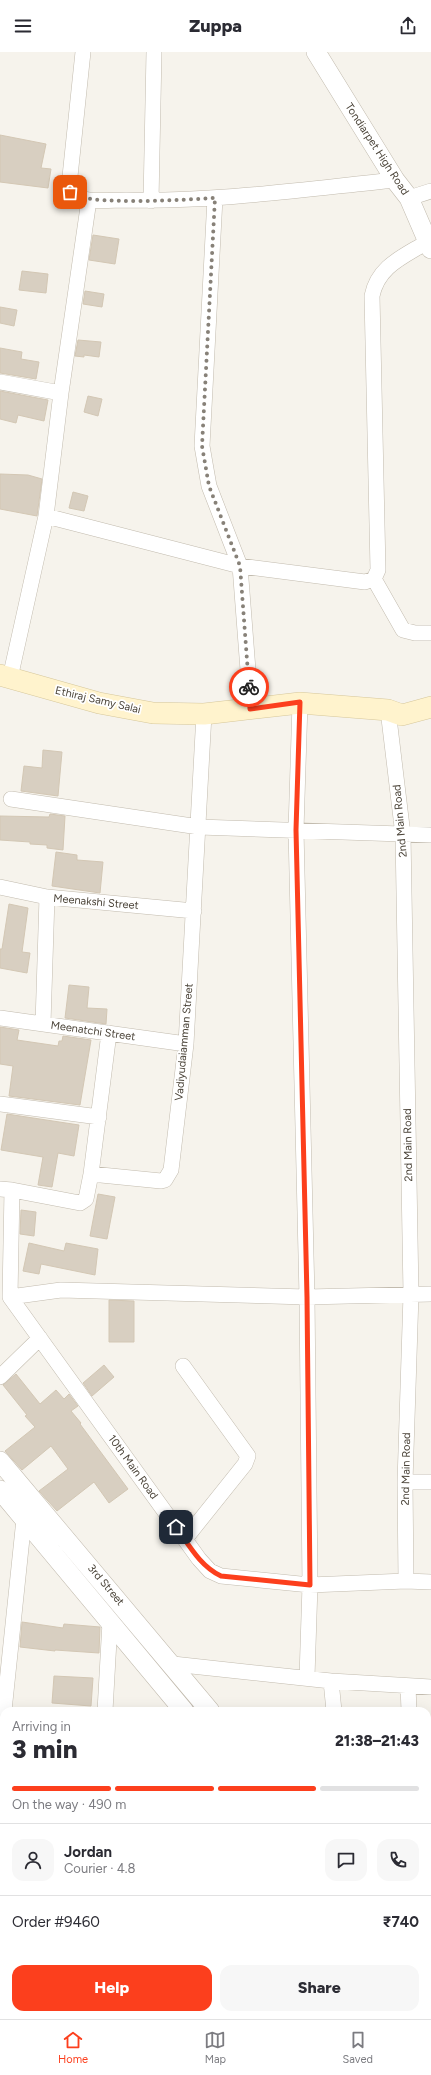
<!DOCTYPE html>
<meta charset="utf-8">
<style>
body{margin:0;font-family:Figtree,sans-serif;background:#f7f7f7;color:#2b2b33;height:100vh;display:flex;flex-direction:column;font-size:15px;white-space:nowrap}
*{box-sizing:border-box;margin:0}
p{font-size:13px;color:#7c7c81}
.icon{flex:none;width:22px;height:22px;fill:none;stroke:currentColor;stroke-width:2;stroke-linecap:round;stroke-linejoin:round}
.map{position:relative;flex:1;overflow:hidden}
.sheet{position:absolute;left:0px;top:1655px;width:431px;height:312px;display:flex;flex-direction:column;background:#fff;border-radius:12px 12px 0 0;box-shadow:0 4px 16px #0002}
.sheet>*{flex:none}
.pin{position:absolute;display:grid;place-items:center;width:34px;height:34px;color:#fff;margin:-17px;border-radius:8px;box-shadow:0 2px 6px #0006}
.courier{position:absolute;display:grid;place-items:center;width:40px;height:40px;margin:-20px;border:3px solid #fc3f1d;border-radius:50%;background:#fff;color:#222;box-shadow:0 1px 5px #0007}
.headline em{font-style:normal;font-weight:800}
.headline div{display:flex;flex-direction:column-reverse}
.headline{display:flex;align-items:center;justify-content:space-between;height:68px;padding:0 12px}
h1{font-size:26px;font-weight:800;line-height:30px}
.bar{display:grid;grid-template-columns:repeat(4,1fr);gap:6px 4px;align-content:center;height:48px;padding:0 12px}
.bar i{height:5px;border-radius:3px;background:#e1e1e2}
.bar .active{background:#fc3f1d}
.bar p{grid-column:span 4}
.line{display:flex;align-items:center;gap:10px;padding:0 12px;border-top:1px solid #e1e1e2}
.line div{flex:1}
.round{display:grid;place-items:center;flex:none;width:42px;height:42px;border-radius:12px;background:#f7f7f7}
.button{display:flex;gap:8px;margin-top:auto;padding:8px 12px}
.button a{flex:1;height:46px;border-radius:12px;background:#fc3f1d;color:#fff;font-size:16px;font-weight:800;line-height:46px;text-align:center}
.button a+a{background:#f7f7f7;color:#2b2b33}
header{display:flex;justify-content:space-between;align-items:center;height:52px;padding:0 12px;background:#fff;font-size:18px;font-weight:800}
.tab-bar{display:flex;justify-content:space-around;align-items:center;height:56px;border-top:1px solid #e1e1e2;background:#fff;font-size:11px;color:#7c7c81}
.tab-bar a{display:grid;justify-items:center;gap:2px}
.tab-bar .active{color:#fc3f1d}
.map>svg:first-child{display:block}
.building{fill:#d8cfc1;stroke:#d3c7b4}
.lines{fill:none;stroke-linecap:round;stroke-linejoin:round}
.minor-casing{stroke:#c2bbae;stroke-width:16}
.tertiary-casing{stroke:#c2bbae;stroke-width:20}
.secondary-casing{stroke:#d6c79b;stroke-width:22}
.minor{stroke:#fff;stroke-width:15}
.tertiary{stroke:#fff;stroke-width:19}
.secondary{stroke:#fff3cd;stroke-width:21}
.done{stroke:#878178;stroke-width:4;stroke-dasharray:0 7.2}
.route{stroke:#fc3f1d;stroke-width:5}
.labels{text-anchor:middle;dominant-baseline:central;stroke-width:3.5;stroke-linejoin:round;paint-order:stroke}
.street-label{font-size:11px;fill:#4b4439;stroke:#fff}
</style>
<header><svg class="icon" aria-label="menu" viewBox="0 0 24 24"><path d="M4 6h16M4 12h16M4 18h16"/></svg>Zuppa<svg class="icon" aria-label="share" viewBox="0 0 24 24"><path d="M12 15V3M7 8l5-5 5 5M5 13v7h14v-7"/></svg></header>
<div class="map">
<svg width="431" height="1967" viewBox="0 0 431 1967">
<rect width="100%" height="100%" fill="#f6f3ec"/>
<path class="building" d="M 0,83 L 46,92 L 41,116 L 51,117 L 48,136 L 0,130 Z
M 93,183 L 119,187 L 115,212 L 89,208 Z
M 22,219 L 48,222 L 46,241 L 19,238 Z
M 85,239 L 104,242 L 102,255 L 83,252 Z
M 0,255 L 17,258 L 14,274 L 0,271 Z
M 78,288 L 101,290 L 99,305 L 84,303 L 84,305 L 75,304 Z
M 0,296 L 22,300 L 21,307 L 39,310 L 36,327 L 0,321 Z
M 0,339 L 48,348 L 44,369 L 18,363 L 16,371 L 0,367 Z
M 88,344 L 102,347 L 98,364 L 84,360 Z
M 0,422 L 28,423 L 42,427 L 37,464 L 0,457 Z
M 73,440 L 88,444 L 84,459 L 69,456 Z
M 43,698 L 62,700 L 58,744 L 21,739 L 24,714 L 42,716 Z
M 50,762 L 65,764 L 63,798 L 47,796 L 47,793 L 30,792 L 30,790 L 0,788 L 0,764 L 49,765 Z
M 56,800 L 77,803 L 77,808 L 103,810 L 100,841 L 52,834 Z
M 9,852 L 28,856 L 22,900 L 30,901 L 27,921 L 0,916 L 0,897 L 2,897 Z
M 69,933 L 89,935 L 87,956 L 107,957 L 106,972 L 65,966 Z
M 0,975 L 19,978 L 17,988 L 58,994 L 59,989 L 62,989 L 63,984 L 91,988 L 80,1053 L 9,1044 L 13,1014 L 0,1012 Z
M 7,1062 L 79,1073 L 74,1104 L 58,1101 L 52,1135 L 38,1133 L 43,1105 L 1,1098 Z
M 98,1142 L 115,1145 L 107,1187 L 90,1184 Z
M 21,1158 L 36,1160 L 34,1184 L 20,1182 Z
M 29,1191 L 64,1199 L 66,1191 L 98,1197 L 95,1223 L 41,1212 L 39,1222 L 23,1219 Z
M 109,1248 L 134,1249 L 134,1290 L 109,1290 Z
M 104,1313 L 114,1325 L 92,1344 L 83,1331 Z
M 16,1322 L 40,1352 L 56,1338 L 64,1347 L 69,1342 L 78,1354 L 71,1359 L 81,1371 L 80,1372 L 128,1437 L 109,1451 L 94,1430 L 57,1459 L 39,1439 L 68,1417 L 51,1394 L 22,1418 L 5,1399 L 35,1375 L 25,1364 L 27,1363 L 3,1333 Z
M 22,1570 L 63,1576 L 64,1572 L 100,1575 L 99,1601 L 55,1598 L 55,1599 L 20,1595 Z
M 54,1624 L 93,1626 L 91,1654 L 52,1651 Z"/>
<g class="lines">
<defs>
<path id="minor" d="M 83,0 L 69,134 C 70,138 71,142 75,144 C 90,151 110,148 126,148 C 216,150 306,137 395,128
M 215,146 L 202,394 L 209,434 L 240,514 L 251,657
M 409,146 L 431,139
M 151,149 L 154,0
M 0,330 L 61,341
M 46,464 L 240,514 L 365,530 L 374,527 L 378,518 L 372,244 C 378,214 403,205 427,190
M 374,527 L 403,578 L 415,581 L 431,581
M 10,626 L 46,464 L 61,341 L 89,148
M 300,651 L 296,778 L 307,1245 L 310,1533 L 307,1625
M 388,658 L 403,783 L 411,1242 L 405,1430 L 406,1529
M 11,747 L 199,775 L 431,783
M 0,835 L 47,845 L 194,859
M 0,966 L 186,992
M 43,972 L 47,845
M 0,1052 L 99,1065
M 91,1122 L 161,1129 L 165,1128 L 171,1118 L 186,992 L 204,662
M 0,1137 L 12,1138 L 10,1245 L 199,1507 L 210,1519 L 221,1524 L 310,1533 L 406,1529 L 431,1530
M 12,1138 L 80,1151 L 86,1147 L 91,1122 L 109,981
M 10,1245 L 61,1238 L 307,1245 L 431,1242
M 183,1314 L 248,1404 L 245,1412 L 185,1487
M 0,1325 L 40,1286
M 405,1430 L 431,1430
M 173,1612 L 331,1629 L 431,1635
M 331,1629 L 334,1659
M 408,1634 L 409,1659
M 4,1659 L 24,1467
M 105,1659 L 110,1570
M 0,1699 L 4,1660
M 0,1780 L 4,1780
M 427,1908 L 431,1906
M 0,1909 L 4,1909
M 61,1963 L 62,1967
M 241,1967 L 241,1963
M 340,1967 L 340,1963
M 425,1967 L 425,1963"/>
<path id="tertiary" d="M 316,0 L 395,128 L 409,146 L 431,197
M 0,1409 L 210,1659
M 0,1438 L 184,1659
M 427,1933 L 431,1939"/>
<path id="secondary" d="M 0,623 L 99,651 L 153,661 L 204,662 L 300,651 L 388,658 L 402,663 L 431,655"/>
</defs>
<use href="#minor" class="minor-casing"/>
<use href="#tertiary" class="tertiary-casing"/>
<use href="#secondary" class="secondary-casing"/>
<use href="#minor" class="minor"/>
<use href="#tertiary" class="tertiary"/>
<use href="#secondary" class="secondary"/>
</g>
<g class="lines">
<path class="done" d="M 70,140 C 83,155 192,147 215,146 L 202,394 L 209,434 L 240,514 L 249,635"/>
<path class="route" d="M 176,1475 C 189,1493 200,1514 221,1524 L 310,1533 L 307,1245 L 296,778 L 300,650 L 250,657 L 249,635"/>
</g>
<g class="labels">
<g class="street-label">
<text transform="translate(377 97) rotate(57)">Tondiarpet High Road</text>
<text transform="translate(98 648) rotate(13)">Ethiraj Samy Salai</text>
<text transform="translate(400 769) rotate(-95)">2nd Main Road</text>
<text transform="translate(96 850) rotate(5)">Meenakshi Street</text>
<text transform="translate(93 979) rotate(8)">Meenatchi Street</text>
<text transform="translate(184 990) rotate(-85)">Vadiyudaiamman Street</text>
<text transform="translate(408 1093) rotate(-91)">2nd Main Road</text>
<text transform="translate(133 1415) rotate(54)">10th Main Road</text>
<text transform="translate(406 1417) rotate(-89)">2nd Main Road</text>
<text transform="translate(106 1533) rotate(50)">3rd Street</text>
</g>
</g>
</svg>
<div class="pin" style="left:70px;top:140px;background:#ea580c"><svg class="icon" aria-label="bag" viewBox="0 0 24 24"><path d="M5 8h14l-1 12H6zM9 8a3 3 0 0 1 6 0"/></svg></div>
<div class="pin" style="left:176px;top:1475px;background:#1f2937"><svg class="icon" aria-label="home" viewBox="0 0 24 24"><path d="M3 11l9-7 9 7M6 9v11h12V9"/></svg></div>
<div class="courier" style="left:249px;top:635px"><svg class="icon" aria-label="bike" viewBox="0 0 24 24"><circle cx="6" cy="16" r="4"/><circle cx="18" cy="16" r="4"/><path d="M6 16l4-8h5l3 8M10 8l3 8H6M13 5h3"/></svg></div>
<section class="sheet">
<div class="headline"><div><h1>3 min</h1><p>Arriving in</p></div><em>21:38–21:43</em></div>
<div class="bar"><i class="active"></i><i class="active"></i><i class="active"></i><i></i><p>On the way · 490 m</p></div>
<div class="line" style="height:72px"><a class="round"><svg class="icon" aria-label="person" viewBox="0 0 24 24"><circle cx="12" cy="8" r="4"/><path d="M4 21q1-7 8-7t8 7"/></svg></a><div><b>Jordan</b><p>Courier · 4.8</p></div><a class="round"><svg class="icon" aria-label="chat" viewBox="0 0 24 24"><path d="M4 5h16v11H9l-5 4z"/></svg></a><a class="round"><svg class="icon" aria-label="phone" viewBox="0 0 24 24"><path d="M5 4h4l2 5-3 2q2 4 5 5l2-3 5 2v4C11 20 4 13 5 4z"/></svg></a></div>
<div class="line" style="height:52px"><div>Order #9460</div><b>₹740</b></div>
<div class="button"><a>Help</a><a>Share</a></div>
</section>
</div>
<nav class="tab-bar">
<a class="active"><svg class="icon" aria-label="home" viewBox="0 0 24 24"><path d="M3 11l9-7 9 7M6 9v11h12V9"/></svg>Home</a>
<a><svg class="icon" aria-label="map" viewBox="0 0 24 24"><path d="M3 6l6-2 6 2 6-2v14l-6 2-6-2-6 2zM9 4v14M15 6v14"/></svg>Map</a>
<a><svg class="icon" aria-label="saved" viewBox="0 0 24 24"><path d="M7 4h10v16l-5-4-5 4z"/></svg>Saved</a>
</nav>
